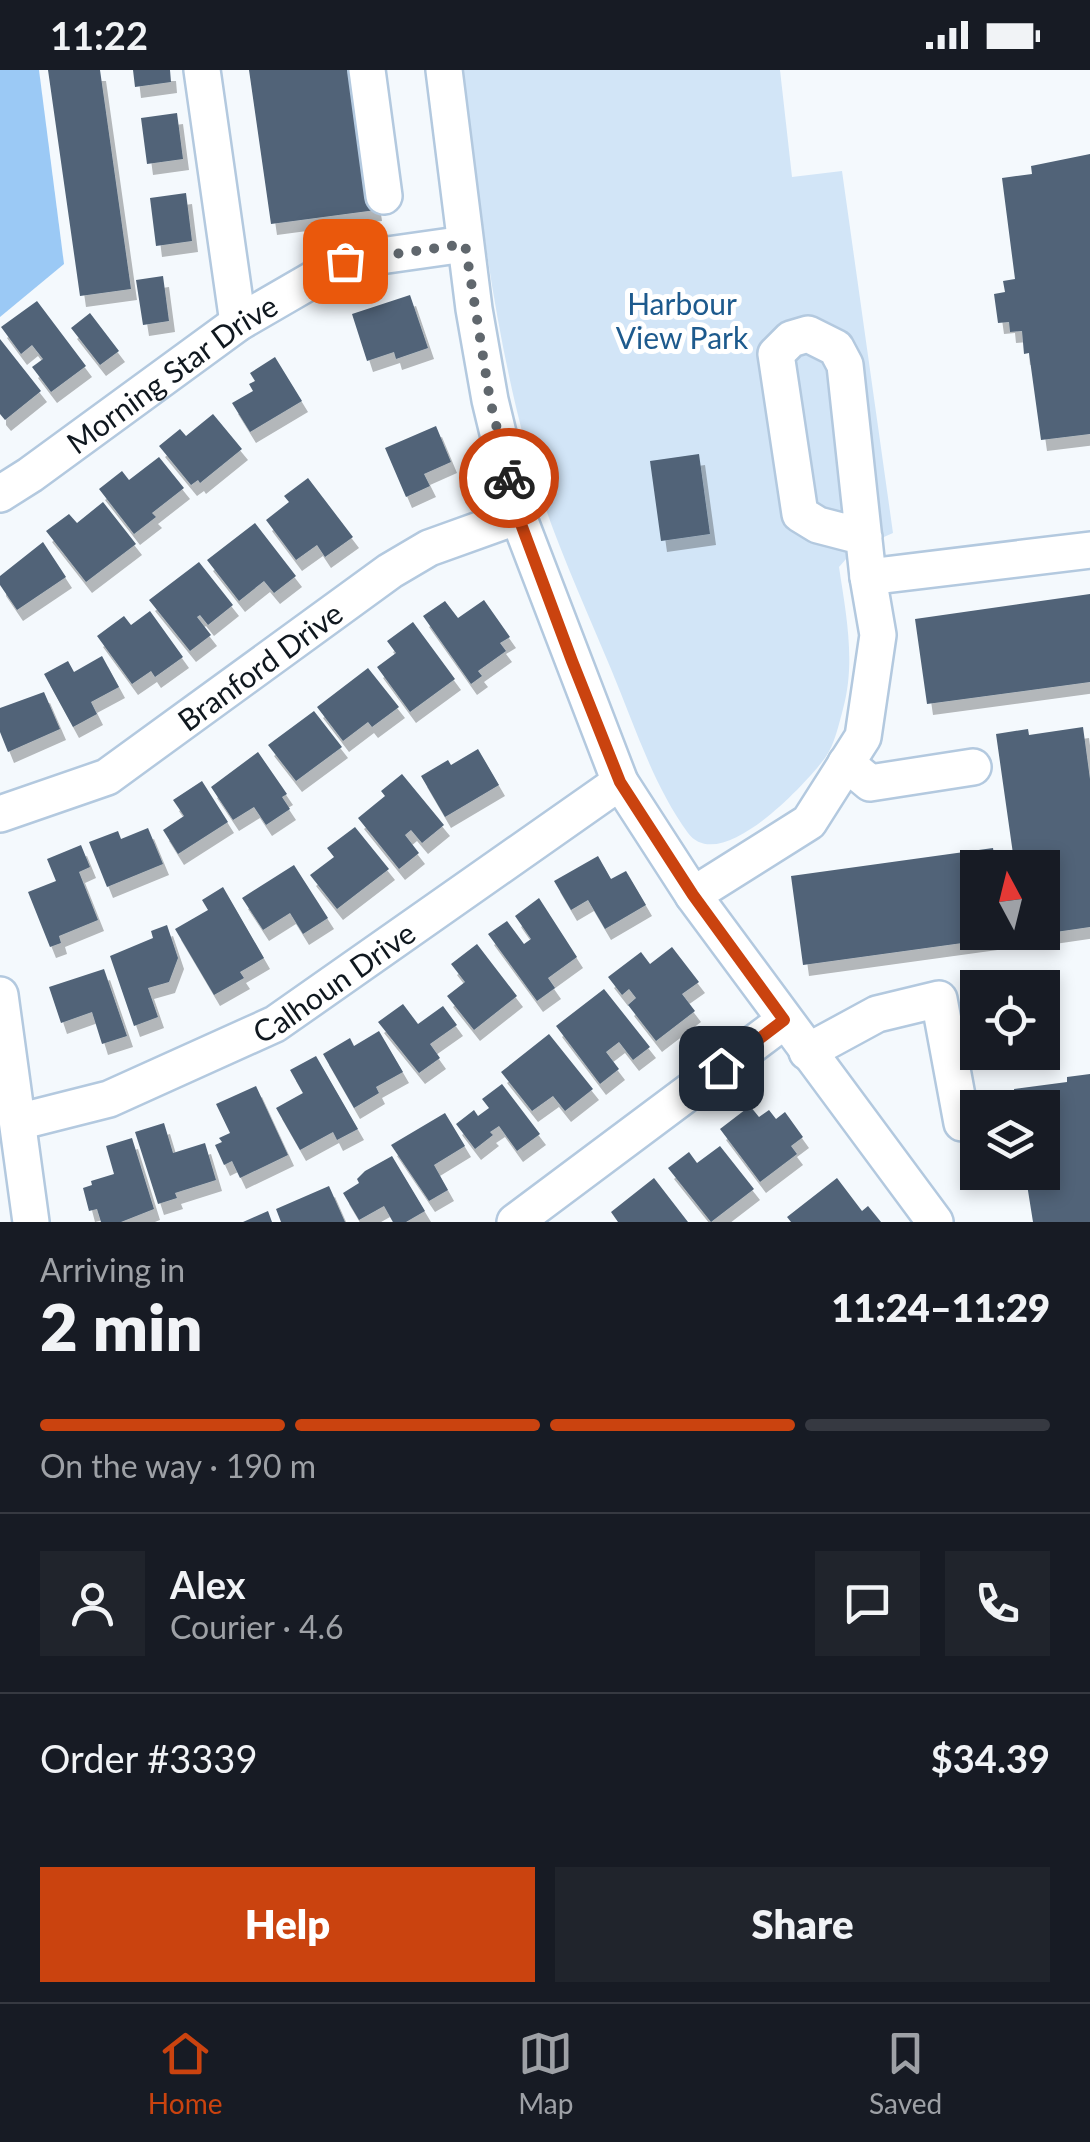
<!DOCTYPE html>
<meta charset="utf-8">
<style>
body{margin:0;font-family:Lato,sans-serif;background:#20242c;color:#f1f3f6;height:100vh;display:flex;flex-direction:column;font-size:38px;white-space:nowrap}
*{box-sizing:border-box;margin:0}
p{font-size:32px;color:#9ea1a6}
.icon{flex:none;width:55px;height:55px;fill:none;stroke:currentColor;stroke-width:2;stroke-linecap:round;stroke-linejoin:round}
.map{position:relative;height:1152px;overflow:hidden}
.side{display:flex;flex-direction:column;background:#171b24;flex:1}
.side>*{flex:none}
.needle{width:65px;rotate:353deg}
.tools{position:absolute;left:960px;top:780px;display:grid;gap:20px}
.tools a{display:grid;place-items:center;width:100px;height:100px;border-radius:0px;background:#171b24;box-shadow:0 5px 15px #0003;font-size:50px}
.pin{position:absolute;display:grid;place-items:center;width:85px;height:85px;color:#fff;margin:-42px;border-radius:20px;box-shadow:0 5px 15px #0006}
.courier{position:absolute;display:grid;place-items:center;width:100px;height:100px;margin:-50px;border:8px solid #ca430f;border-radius:50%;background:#fff;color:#222;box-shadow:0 2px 12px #0007}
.overview em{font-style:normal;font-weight:800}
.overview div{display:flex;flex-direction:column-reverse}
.overview{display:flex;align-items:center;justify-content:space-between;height:170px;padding:0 40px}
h1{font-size:65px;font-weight:800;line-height:75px}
.bar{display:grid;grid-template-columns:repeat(4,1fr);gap:15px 10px;align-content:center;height:120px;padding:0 40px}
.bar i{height:12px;border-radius:8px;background:#363941}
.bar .active{background:#ca430f}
.bar p{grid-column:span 4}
.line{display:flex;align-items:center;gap:25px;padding:0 40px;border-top:2px solid #363941}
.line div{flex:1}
.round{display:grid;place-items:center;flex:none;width:105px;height:105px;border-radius:0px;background:#20242c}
.action{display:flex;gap:20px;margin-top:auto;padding:20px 40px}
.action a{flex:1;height:115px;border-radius:0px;background:#ca430f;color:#fff;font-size:40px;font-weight:800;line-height:115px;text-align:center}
.action a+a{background:#20242c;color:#f1f3f6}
.status{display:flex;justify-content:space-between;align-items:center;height:70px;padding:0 50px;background:#171b24;direction:ltr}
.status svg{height:28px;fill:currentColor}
.tab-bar{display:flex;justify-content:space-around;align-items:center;height:140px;border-top:2px solid #363941;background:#171b24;font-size:28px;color:#9ea1a6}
.tab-bar a{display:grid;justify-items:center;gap:5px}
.tab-bar .active{color:#ca430f}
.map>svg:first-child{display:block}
.green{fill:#d2e5f7}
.water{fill:#9bc9f5}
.building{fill:#516478;filter:url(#shadow)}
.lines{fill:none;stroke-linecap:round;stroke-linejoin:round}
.minor-casing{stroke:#b3c9df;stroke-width:40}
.minor{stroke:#fff;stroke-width:35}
.done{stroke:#60676d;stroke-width:10;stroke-dasharray:0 18}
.route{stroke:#ca430f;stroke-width:12}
.labels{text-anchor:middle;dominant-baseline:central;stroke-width:10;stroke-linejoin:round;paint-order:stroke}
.park-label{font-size:30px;fill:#1d5a8d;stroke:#fff}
.street-label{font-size:30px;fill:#10181f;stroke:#fff}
</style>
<div class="status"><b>11:22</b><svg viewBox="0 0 49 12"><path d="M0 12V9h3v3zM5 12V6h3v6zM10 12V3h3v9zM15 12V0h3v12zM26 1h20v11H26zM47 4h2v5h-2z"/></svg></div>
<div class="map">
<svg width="1090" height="1152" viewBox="0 0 1090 1152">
<defs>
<filter id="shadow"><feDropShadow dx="6" dy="11" stdDeviation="0" flood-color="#0004"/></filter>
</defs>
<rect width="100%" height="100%" fill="#f4f9fd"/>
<path class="green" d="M 462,0 L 780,0 L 792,107 L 842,101 L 893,463 L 854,480 L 839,497 C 846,544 856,592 843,639 C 839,654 834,676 825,688 C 805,715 720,806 688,763 C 653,715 634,654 611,599 C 581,527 548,456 527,380 C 493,256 479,127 462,0 Z"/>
<path class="water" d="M 0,0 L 39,0 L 64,194 L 0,247 Z"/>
<path class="building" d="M 48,0 L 100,0 L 131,219 L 80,226 Z
M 133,0 L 170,0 L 171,12 L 135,17 Z
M 249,0 L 356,0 L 376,140 L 271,154 Z
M 177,43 L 183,89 L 147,94 L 141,48 Z
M 1090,84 L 1090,364 L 1041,370 L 1029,283 L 1024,284 L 1022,261 L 1010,262 L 1009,252 L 998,253 L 994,224 L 1005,222 L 1003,211 L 1015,209 L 1002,108 L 1032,104 L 1031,96 Z
M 186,123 L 192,171 L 156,176 L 150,128 Z
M 163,206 L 169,251 L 143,255 L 136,210 Z
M 410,225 L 428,278 L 396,289 L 394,282 L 367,291 L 352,244 Z
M 37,231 L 86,296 L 51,322 L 32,297 L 43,289 L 32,275 L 21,284 L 1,257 Z
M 90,243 L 119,281 L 100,295 L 71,258 Z
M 0,269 L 41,321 L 5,350 L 0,344 Z
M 275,287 L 302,331 L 250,362 L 232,333 L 253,321 L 249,314 L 255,311 L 250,303 Z
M 213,344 L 242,379 L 200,413 L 198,410 L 191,415 L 159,376 L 180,359 L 186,366 Z
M 436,356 L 451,392 L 424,404 L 430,416 L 406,427 L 385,378 Z
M 699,384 L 710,464 L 661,471 L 650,391 Z
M 159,387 L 184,418 L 152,443 L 156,447 L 134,464 L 99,419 L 122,401 L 129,410 Z
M 308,408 L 353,467 L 325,487 L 317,475 L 296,490 L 266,450 L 289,432 L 284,426 Z
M 103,432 L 136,474 L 86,512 L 46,461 L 69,444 L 77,453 Z
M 255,453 L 296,506 L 274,523 L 264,511 L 239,531 L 207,490 Z
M 43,472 L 66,507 L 17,540 L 0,515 L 0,506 Z
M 199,492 L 233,535 L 208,555 L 200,545 L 197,547 L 211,565 L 190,581 L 149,530 Z
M 1090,524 L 1090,612 L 927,634 L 915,549 Z
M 484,530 L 510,567 L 500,573 L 506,581 L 478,601 L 482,606 L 471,614 L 423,546 L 445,531 L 458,548 Z
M 150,541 L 183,587 L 155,607 L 151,601 L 132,614 L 97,566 L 124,546 L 131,555 Z
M 413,552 L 455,609 L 410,642 L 377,597 L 396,583 L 387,571 Z
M 102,586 L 119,617 L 91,632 L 97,644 L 73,657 L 44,604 L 68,591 L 74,602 Z
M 368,598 L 399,637 L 372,657 L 368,652 L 343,671 L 317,637 Z
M 44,622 L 60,659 L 8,682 L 0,662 L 0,638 Z
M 314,641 L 342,677 L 296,711 L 268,675 Z
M 1083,657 L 1090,709 L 1090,857 L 1042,864 L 1042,798 L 1015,798 L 996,664 L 1028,659 L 1029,665 Z
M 478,679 L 499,715 L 445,747 L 421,706 L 448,690 L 451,695 Z
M 258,682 L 287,724 L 282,727 L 290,739 L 266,755 L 254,737 L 233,750 L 211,717 Z
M 402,704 L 444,755 L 422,773 L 411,760 L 405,765 L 419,783 L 399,799 L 358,748 L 385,726 L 381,721 Z
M 202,711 L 228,752 L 178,784 L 163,760 L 184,746 L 173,730 Z
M 355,757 L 389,799 L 337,839 L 310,805 L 334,787 L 327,778 Z
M 148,758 L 163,794 L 107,817 L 89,772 L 118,761 L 121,769 Z
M 81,775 L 90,797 L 79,802 L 98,850 L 59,866 L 61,873 L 50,877 L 28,822 L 56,811 L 47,789 Z
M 993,778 L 996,798 L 978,798 L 978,862 L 1006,862 L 1006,867 L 803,895 L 791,806 Z
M 598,786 L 611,809 L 626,801 L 646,835 L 605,859 L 588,830 L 571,840 L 554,811 Z
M 294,795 L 328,848 L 303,864 L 290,843 L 263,860 L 242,828 Z
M 223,817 L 264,888 L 240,902 L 244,908 L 214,925 L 175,859 L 208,840 L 202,830 Z
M 539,828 L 577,887 L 548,908 L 555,918 L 537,931 L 488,864 L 507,851 L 524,874 L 531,869 L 515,846 Z
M 167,855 L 178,888 L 169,912 L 148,918 L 158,947 L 134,956 L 110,886 L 153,868 L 151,861 Z
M 477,874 L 517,926 L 474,960 L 447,926 L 465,912 L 451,894 Z
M 672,877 L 699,912 L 682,924 L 695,941 L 656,971 L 628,935 L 636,928 L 629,919 L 622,925 L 608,907 L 641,882 L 650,894 Z
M 104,899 L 127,966 L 102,974 L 92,942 L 61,953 L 49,917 Z
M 604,919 L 650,977 L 633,990 L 619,972 L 606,982 L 619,999 L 600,1014 L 556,956 Z
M 403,934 L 418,954 L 443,936 L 457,955 L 430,974 L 440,988 L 419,1003 L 378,952 Z
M 379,961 L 403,1002 L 376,1017 L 379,1023 L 354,1038 L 323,984 L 350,968 L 354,976 Z
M 549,964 L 593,1019 L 565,1041 L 553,1026 L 532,1041 L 501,1002 Z
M 316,986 L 358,1059 L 337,1070 L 333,1062 L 300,1080 L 276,1038 L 303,1023 L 290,1000 Z
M 1090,1004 L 1090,1152 L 1033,1152 L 1025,1102 L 1042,1102 L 1042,1038 L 1016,1038 L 1014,1019 L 1067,1012 L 1067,1007 Z
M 502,1014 L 540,1064 L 517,1081 L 499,1056 L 490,1062 L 493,1065 L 475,1079 L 456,1054 L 474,1040 L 478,1046 L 489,1038 L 482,1029 Z
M 256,1016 L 288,1085 L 240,1108 L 232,1091 L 224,1095 L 215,1075 L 222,1072 L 219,1068 L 230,1063 L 216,1034 Z
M 750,1036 L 759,1047 L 769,1040 L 776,1049 L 785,1042 L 803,1067 L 791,1076 L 797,1084 L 760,1112 L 720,1059 Z
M 445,1043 L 465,1076 L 434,1095 L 448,1120 L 429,1131 L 391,1075 Z
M 164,1053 L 173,1083 L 205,1073 L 216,1110 L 175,1123 L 177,1128 L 158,1134 L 135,1062 Z
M 132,1068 L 154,1139 L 121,1152 L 101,1152 L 97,1139 L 89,1141 L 83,1118 L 92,1115 L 91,1111 L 114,1104 L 106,1076 Z
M 720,1076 L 754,1119 L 711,1152 L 668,1098 L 689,1082 L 697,1093 Z
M 392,1086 L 425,1141 L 406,1152 L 393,1152 L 384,1136 L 359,1150 L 343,1123 L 359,1113 L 357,1109 L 365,1101 Z
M 654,1108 L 688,1152 L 618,1152 L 611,1142 Z
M 837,1108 L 862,1141 L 868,1136 L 881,1152 L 791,1152 L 787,1147 Z
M 329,1116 L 345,1152 L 281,1152 L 276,1139 Z
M 268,1141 L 272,1152 L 243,1152 Z"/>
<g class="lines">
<defs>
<g id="minor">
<path d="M 202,0 L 238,253"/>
<path d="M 367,0 L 384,126"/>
<path d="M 444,0 L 474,239 L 490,330 L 518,446 L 620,712 L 693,825 L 935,1152"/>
<path id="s1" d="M 0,424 L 30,405 L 238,253 L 345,191 L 465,174"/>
<path d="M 868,507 L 1090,480"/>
<path d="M 846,693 L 870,713 L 973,697"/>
<path id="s2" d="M 0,744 L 107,707 L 390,501 L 429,478 L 518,446"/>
<path d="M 693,825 L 809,752 L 863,667 L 878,565 L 868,507 L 845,295 L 836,278 L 808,264 L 791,269 L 776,284 L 800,444 L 818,455 L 864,467"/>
<path d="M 0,925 L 31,1152"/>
<path d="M 807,982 L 877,944 L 939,929 L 962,1053"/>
<path id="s3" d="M 18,1052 L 109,1029 L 275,954 L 620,712"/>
<path d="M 515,1152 L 784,951"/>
</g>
</defs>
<use href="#minor" class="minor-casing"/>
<use href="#minor" class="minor"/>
</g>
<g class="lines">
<path class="done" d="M 345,191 L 465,174 L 490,330 L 509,408"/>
<path class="route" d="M 509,408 L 518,446 L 572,591 L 620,712 L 693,825 L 784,950 L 721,998"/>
</g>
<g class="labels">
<g class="park-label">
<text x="682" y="233">Harbour<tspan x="682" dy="34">View Park</tspan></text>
</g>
<g class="street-label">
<text stroke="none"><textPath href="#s1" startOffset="210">Morning Star Drive</textPath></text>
<text stroke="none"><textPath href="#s2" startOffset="302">Branford Drive</textPath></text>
<text stroke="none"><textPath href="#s3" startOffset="348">Calhoun Drive</textPath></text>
</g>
</g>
</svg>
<div class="tools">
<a><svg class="needle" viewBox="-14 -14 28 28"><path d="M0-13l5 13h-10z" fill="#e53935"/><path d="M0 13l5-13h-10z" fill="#9ea1a6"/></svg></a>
<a><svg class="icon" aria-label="locate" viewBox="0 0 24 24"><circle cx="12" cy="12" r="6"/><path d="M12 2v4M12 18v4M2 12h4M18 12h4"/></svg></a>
<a><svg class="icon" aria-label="layers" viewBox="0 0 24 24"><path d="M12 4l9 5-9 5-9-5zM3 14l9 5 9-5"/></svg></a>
</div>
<div class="pin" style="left:345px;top:191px;background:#ea580c"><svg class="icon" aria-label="bag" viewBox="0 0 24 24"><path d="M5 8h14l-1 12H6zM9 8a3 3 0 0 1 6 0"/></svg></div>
<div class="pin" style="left:721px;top:998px;background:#1f2937"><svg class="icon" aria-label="home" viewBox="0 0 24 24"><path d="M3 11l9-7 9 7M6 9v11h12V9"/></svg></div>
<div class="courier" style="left:509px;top:408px"><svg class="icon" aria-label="bike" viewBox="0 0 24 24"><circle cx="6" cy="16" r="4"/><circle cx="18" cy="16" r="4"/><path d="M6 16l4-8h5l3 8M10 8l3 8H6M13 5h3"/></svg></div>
</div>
<section class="side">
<div class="overview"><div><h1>2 min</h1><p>Arriving in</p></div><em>11:24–11:29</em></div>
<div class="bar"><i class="active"></i><i class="active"></i><i class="active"></i><i></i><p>On the way · 190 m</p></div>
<div class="line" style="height:180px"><a class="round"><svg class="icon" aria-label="person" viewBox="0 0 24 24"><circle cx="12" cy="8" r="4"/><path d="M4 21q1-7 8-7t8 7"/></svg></a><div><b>Alex</b><p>Courier · 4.6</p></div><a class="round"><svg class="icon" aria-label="chat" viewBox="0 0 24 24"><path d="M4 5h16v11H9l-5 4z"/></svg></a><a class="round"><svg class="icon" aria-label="phone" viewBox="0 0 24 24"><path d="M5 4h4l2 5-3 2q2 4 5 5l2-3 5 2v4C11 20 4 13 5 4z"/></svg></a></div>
<div class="line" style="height:130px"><div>Order #3339</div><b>$34.39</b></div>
<div class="action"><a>Help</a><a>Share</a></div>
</section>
<nav class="tab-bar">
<a class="active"><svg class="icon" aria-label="home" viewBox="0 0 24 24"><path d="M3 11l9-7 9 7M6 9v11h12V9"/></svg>Home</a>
<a><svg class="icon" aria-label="map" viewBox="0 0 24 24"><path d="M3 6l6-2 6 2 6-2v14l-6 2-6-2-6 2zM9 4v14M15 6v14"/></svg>Map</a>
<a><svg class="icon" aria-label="saved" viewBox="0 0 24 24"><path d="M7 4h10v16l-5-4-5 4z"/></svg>Saved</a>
</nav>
